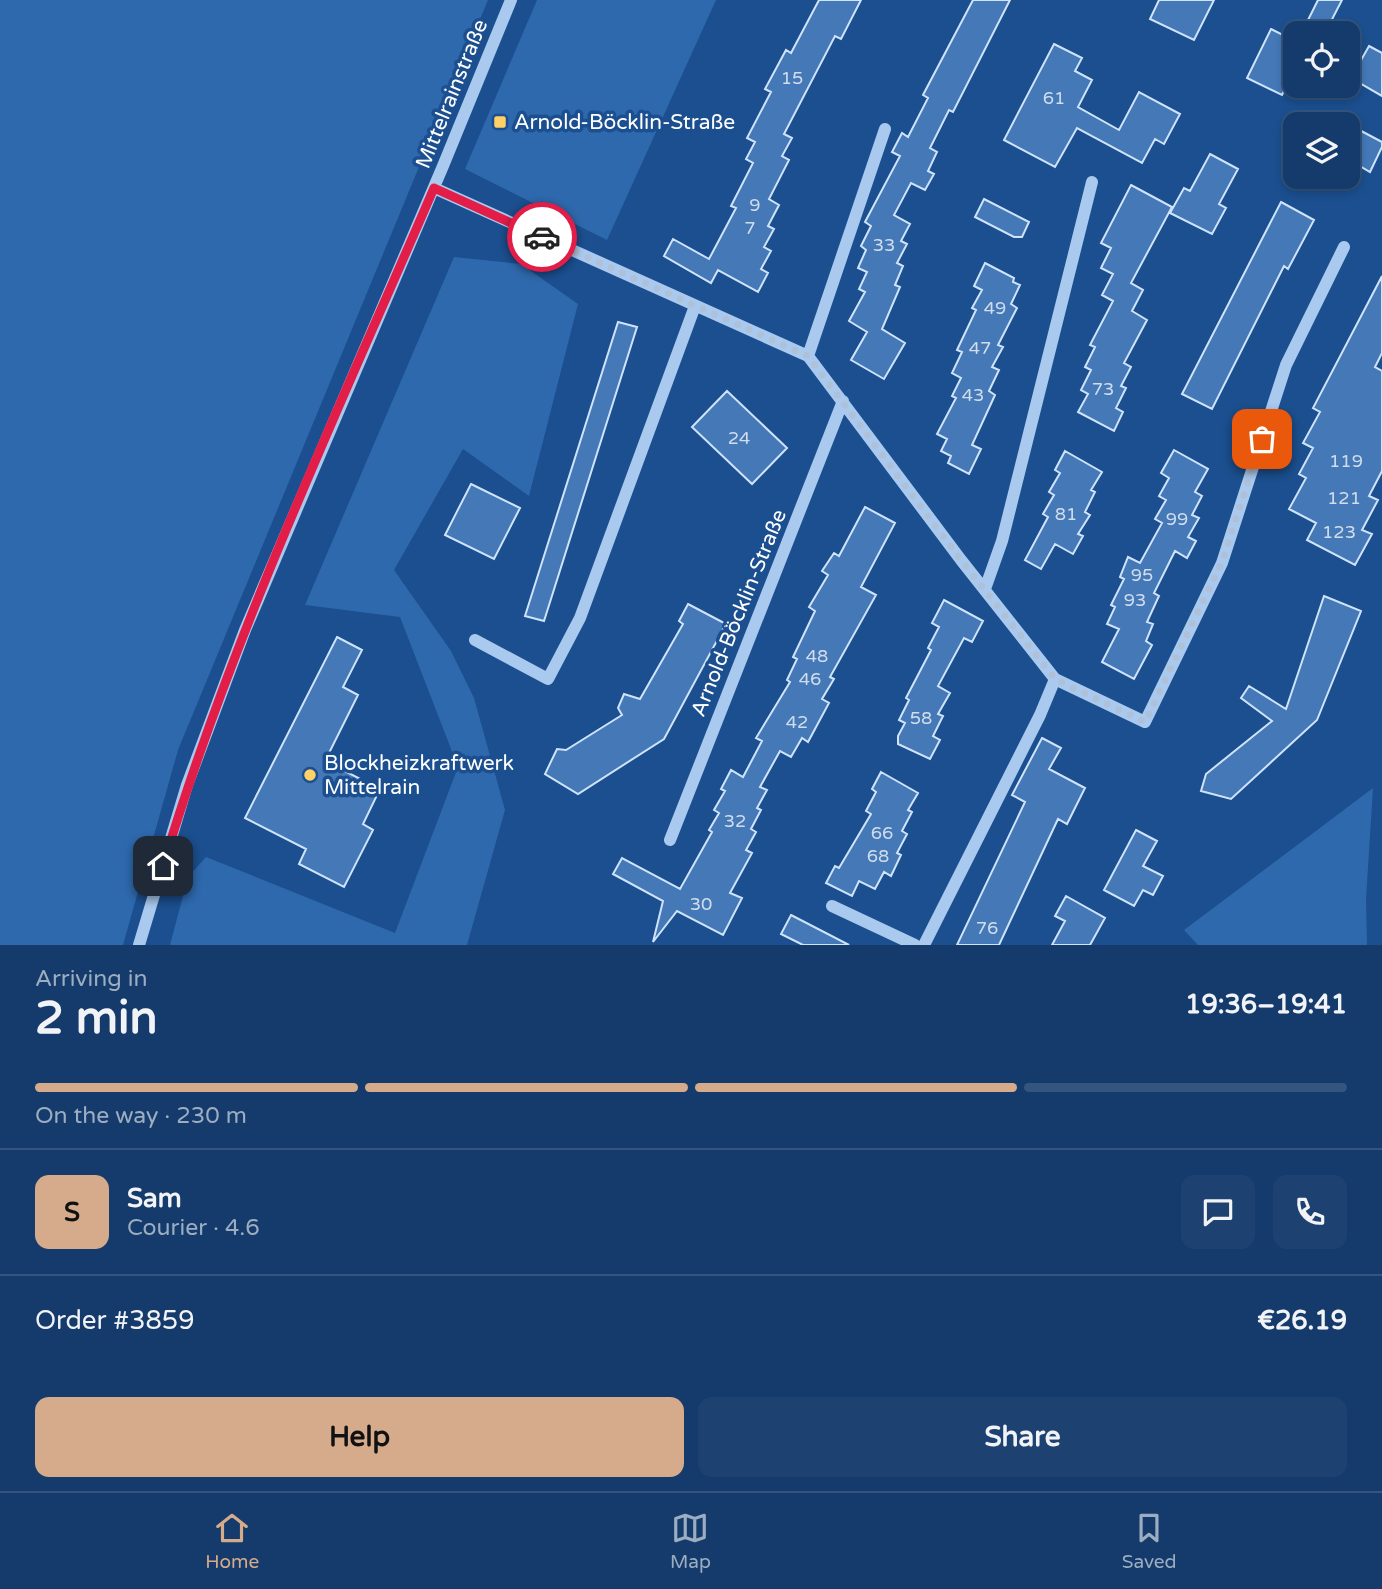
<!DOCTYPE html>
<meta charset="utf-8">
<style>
body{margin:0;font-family:"Varela Round",sans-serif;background:#1d4271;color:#f1f3f6;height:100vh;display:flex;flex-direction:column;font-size:26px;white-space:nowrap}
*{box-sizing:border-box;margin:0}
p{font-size:23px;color:#9dadc1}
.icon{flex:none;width:38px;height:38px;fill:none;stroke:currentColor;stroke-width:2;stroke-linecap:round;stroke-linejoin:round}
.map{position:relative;height:945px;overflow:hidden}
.details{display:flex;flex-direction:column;background:#143b6b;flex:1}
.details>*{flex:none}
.tools{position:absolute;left:1283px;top:21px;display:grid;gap:14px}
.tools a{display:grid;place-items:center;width:77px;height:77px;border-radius:14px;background:#143b6b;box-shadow:0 4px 10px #0003,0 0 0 2px #33557e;font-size:35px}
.pin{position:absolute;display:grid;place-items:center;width:60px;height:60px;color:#fff;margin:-30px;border-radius:14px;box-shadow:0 4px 10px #0006}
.courier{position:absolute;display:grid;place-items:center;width:70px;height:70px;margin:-35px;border:5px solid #e11d48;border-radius:50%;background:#fff;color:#222;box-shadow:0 2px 9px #0007}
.summary em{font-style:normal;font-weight:700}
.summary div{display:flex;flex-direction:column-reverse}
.summary{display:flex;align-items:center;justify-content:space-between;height:119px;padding:0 35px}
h1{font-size:46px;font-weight:700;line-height:52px}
.bar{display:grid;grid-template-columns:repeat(4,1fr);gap:10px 7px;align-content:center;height:84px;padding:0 35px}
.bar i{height:9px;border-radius:5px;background:#33557e}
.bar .current{background:#d6ab8b}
.bar p{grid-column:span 4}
.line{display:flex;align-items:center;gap:18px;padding:0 35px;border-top:2px solid #33557e}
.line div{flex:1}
.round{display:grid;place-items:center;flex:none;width:74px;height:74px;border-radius:14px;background:#1d4271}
.cta{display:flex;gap:14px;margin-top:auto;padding:14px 35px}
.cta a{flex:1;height:80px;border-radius:14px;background:#d6ab8b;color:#111;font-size:28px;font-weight:700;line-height:80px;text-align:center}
.cta a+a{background:#1d4271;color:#f1f3f6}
.tab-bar{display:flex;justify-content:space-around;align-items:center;height:98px;border-top:2px solid #33557e;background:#143b6b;font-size:19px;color:#9dadc1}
.tab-bar a{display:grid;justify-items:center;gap:4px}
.tab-bar .current{color:#d6ab8b}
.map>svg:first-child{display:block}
.green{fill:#2e69ad}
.building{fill:#4478b7;stroke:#cfe3fa;stroke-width:2}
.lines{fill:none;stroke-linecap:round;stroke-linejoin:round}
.minor{stroke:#a9c9ee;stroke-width:12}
.done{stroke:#afc1d8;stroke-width:7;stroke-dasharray:0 12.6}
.route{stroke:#e11d48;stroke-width:9}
.poi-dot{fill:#ffd166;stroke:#1b4f8f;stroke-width:2.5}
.labels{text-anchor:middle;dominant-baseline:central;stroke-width:7;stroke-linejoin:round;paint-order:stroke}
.number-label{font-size:18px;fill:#d0dded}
.street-label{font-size:21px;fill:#fff;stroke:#1b4f8f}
.poi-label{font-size:21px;fill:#fff;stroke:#1b4f8f;text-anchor:start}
</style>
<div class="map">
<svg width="1382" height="945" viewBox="0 0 1382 945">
<rect width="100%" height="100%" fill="#1b4f8f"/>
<path class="green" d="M 0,0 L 488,0 L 178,750 L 123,945 L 0,945 Z
M 537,0 L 716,0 L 607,240 L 465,169 Z
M 454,257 L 521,264 L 578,304 L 529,496 L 463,449 L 394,570 L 451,651 L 474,698 L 505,810 L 467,945 L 170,945 L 188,877 L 206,857 L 395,933 L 458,767 L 400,617 L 305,605 Z
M 1373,788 L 1366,899 L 1367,945 L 1198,945 L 1184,930 Z"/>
<path class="building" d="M 819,0 L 861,0 L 841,39 L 835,36 L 784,134 L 792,138 L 782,156 L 789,160 L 769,199 L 779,205 L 768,226 L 774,229 L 764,247 L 771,251 L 761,269 L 768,273 L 758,292 L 718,270 L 711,283 L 664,256 L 673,239 L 709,259 L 736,208 L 731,206 L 753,163 L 746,159 L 755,142 L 747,138 L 771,92 L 765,89 L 786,50 L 791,53 Z
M 973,0 L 1010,0 L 953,112 L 949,110 L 930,148 L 937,152 L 928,171 L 934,174 L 925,190 L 911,183 L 894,215 L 910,224 L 901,241 L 907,244 L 897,263 L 903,266 L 895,285 L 900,287 L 882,329 L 905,343 L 884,379 L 851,360 L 867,332 L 849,321 L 865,292 L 859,289 L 867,272 L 858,268 L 866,250 L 861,246 L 871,226 L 865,222 L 900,156 L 892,152 L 902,133 L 908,137 L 928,98 L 923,95 Z
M 1159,0 L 1214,0 L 1194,40 L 1150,19 Z
M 1318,0 L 1342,0 L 1325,33 L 1306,24 Z
M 1271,29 L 1295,41 L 1295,70 L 1282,95 L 1247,78 Z
M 1054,44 L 1082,58 L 1075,71 L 1092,80 L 1078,107 L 1119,130 L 1139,92 L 1180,114 L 1164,144 L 1155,139 L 1142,163 L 1077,128 L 1055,167 L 1004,140 Z
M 1369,46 L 1382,53 L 1382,96 L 1351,78 Z
M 1348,124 L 1382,142 L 1382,147 L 1370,172 L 1348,159 Z
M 1210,154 L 1238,169 L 1219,204 L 1226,208 L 1212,234 L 1170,213 L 1184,188 L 1190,191 Z
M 1131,185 L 1172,207 L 1131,283 L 1143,290 L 1132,311 L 1147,320 L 1124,363 L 1131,367 L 1121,386 L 1126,388 L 1116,408 L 1123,412 L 1114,431 L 1078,412 L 1088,394 L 1081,390 L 1091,370 L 1085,367 L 1095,347 L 1090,345 L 1113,301 L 1102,295 L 1113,274 L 1101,268 L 1111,248 L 1101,243 Z
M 984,199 L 1029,222 L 1022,237 L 1014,237 L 975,217 Z
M 1281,202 L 1314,220 L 1288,269 L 1284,266 L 1212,409 L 1182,394 Z
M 985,263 L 1014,278 L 1013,282 L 1020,285 L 1011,304 L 1017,308 L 998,345 L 1003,347 L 992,367 L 999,370 L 989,391 L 995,395 L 972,445 L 981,449 L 969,474 L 948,463 L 951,456 L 941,451 L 947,439 L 937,434 L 956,398 L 952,396 L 961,378 L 952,373 L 962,352 L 957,350 L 976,310 L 972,308 L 982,290 L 974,286 Z
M 1382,276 L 1382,353 L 1375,367 L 1382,371 L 1382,471 L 1369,496 L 1378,500 L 1362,530 L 1372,534 L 1355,565 L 1307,540 L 1316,523 L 1289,509 L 1306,478 L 1299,474 L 1313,448 L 1303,443 L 1320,412 L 1313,408 Z
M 618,322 L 637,327 L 544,621 L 525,616 Z
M 727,391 L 787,448 L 752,484 L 692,427 Z
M 1174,450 L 1208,469 L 1195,492 L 1202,496 L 1192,515 L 1199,518 L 1188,537 L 1196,541 L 1187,558 L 1175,551 L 1154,593 L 1159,596 L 1147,622 L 1153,624 L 1146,641 L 1152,645 L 1134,679 L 1102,662 L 1119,629 L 1107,624 L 1115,607 L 1111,605 L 1124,579 L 1120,577 L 1128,557 L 1140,563 L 1162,523 L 1155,519 L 1166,500 L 1159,496 L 1169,478 L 1161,473 Z
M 1065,451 L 1102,472 L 1091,490 L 1095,492 L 1085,512 L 1090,515 L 1078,534 L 1083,536 L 1073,554 L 1055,544 L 1041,569 L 1025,560 L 1048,517 L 1043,514 L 1054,495 L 1049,492 L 1060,473 L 1055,470 Z
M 471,484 L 520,508 L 494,559 L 445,535 Z
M 865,507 L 895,523 L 861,587 L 876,595 L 830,677 L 834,679 L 822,699 L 829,703 L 808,742 L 802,738 L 791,757 L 780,751 L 760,787 L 767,790 L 757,808 L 761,810 L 751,829 L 756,832 L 746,850 L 752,853 L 730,893 L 742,898 L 723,935 L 677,911 L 653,942 L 663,901 L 613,874 L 622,858 L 680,889 L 712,832 L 709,830 L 719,813 L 714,810 L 725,791 L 721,789 L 731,770 L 743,777 L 762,741 L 756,738 L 790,682 L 787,680 L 797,659 L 793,657 L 815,611 L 809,607 L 828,575 L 822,571 L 834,553 L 839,556 Z
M 1324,596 L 1361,611 L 1317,720 L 1231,799 L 1201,791 L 1206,774 L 1272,721 L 1241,698 L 1249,686 L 1286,709 Z
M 944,600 L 983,621 L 972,642 L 964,638 L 938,686 L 950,693 L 938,714 L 943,716 L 933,736 L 940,740 L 930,759 L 898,744 L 898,736 L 905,723 L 899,720 L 909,700 L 906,698 L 931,650 L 928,648 L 939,627 L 932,623 Z
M 688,604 L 726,624 L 664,739 L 578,794 L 545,774 L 557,749 L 566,750 L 622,715 L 618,708 L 624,694 L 640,699 L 683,624 L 679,621 Z
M 337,637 L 362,650 L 343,687 L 358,695 L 325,761 L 380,789 L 363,824 L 373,830 L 344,887 L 299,864 L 306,849 L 245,818 Z
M 1042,738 L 1061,748 L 1049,769 L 1085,788 L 1067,824 L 1058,819 L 999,945 L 957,945 L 1025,802 L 1012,795 Z
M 881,772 L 918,793 L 908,810 L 912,812 L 902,831 L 907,834 L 897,853 L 901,855 L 891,876 L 884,872 L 875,889 L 859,881 L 852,896 L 826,883 L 835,866 L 839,868 L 871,814 L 866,811 L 876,792 L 872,789 Z
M 1136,830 L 1157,841 L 1143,866 L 1163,876 L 1153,895 L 1143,890 L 1134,906 L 1104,890 Z
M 1066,896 L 1105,918 L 1090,945 L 1052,945 L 1065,921 L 1055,916 Z
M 791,915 L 849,945 L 803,945 L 781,934 Z"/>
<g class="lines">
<path class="minor" d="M 434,188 L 808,356 L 961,560 L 1055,679 L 1145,722 L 1222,563 L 1286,365 L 1344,247
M 808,356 L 885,129
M 985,589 L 1002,541 L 1092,182
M 475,640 L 548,679 L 580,618 L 695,306
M 670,840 L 843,401
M 832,906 L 915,945
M 139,945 L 187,785 L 245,630 L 443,166 L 511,0
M 924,945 L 1040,715 L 1055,679"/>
</g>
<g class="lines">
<path class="done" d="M 542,237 L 808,356 L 961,560 L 1055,679 L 1145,722 L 1222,562 L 1262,439"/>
<path class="route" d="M 163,866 C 233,633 338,411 434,188 L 542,237"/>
</g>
<g class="poi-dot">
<rect x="493" y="115" width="14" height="14" rx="3.5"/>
<circle cx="310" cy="775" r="7"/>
</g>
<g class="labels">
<g class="number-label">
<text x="792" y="78">15</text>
<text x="1054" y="98">61</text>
<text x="755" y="205">9</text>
<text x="750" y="228">7</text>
<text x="884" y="245">33</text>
<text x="995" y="308">49</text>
<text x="980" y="348">47</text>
<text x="1103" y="389">73</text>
<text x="973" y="395">43</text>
<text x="739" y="438">24</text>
<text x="1346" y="461">119</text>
<text x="1344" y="498">121</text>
<text x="1066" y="514">81</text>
<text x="1177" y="519">99</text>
<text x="1339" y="532">123</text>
<text x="1142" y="575">95</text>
<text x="1135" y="600">93</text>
<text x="817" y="656">48</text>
<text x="810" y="679">46</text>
<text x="921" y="718">58</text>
<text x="797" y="722">42</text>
<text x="735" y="821">32</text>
<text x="882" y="833">66</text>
<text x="878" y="856">68</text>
<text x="701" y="904">30</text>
<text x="987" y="928">76</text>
</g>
<g class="street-label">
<text transform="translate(452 94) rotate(-68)">Mittelrainstraße</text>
<text transform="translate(739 613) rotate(-68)">Arnold-Böcklin-Straße</text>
</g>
<g class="poi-label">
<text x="514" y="122">Arnold-Böcklin-Straße</text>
<text x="324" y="763">Blockheizkraftwerk<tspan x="324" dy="24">Mittelrain</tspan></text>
</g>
</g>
</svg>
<div class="tools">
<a><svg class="icon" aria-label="locate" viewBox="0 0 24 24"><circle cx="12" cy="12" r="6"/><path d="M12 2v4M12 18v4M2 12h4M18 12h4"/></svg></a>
<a><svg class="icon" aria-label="layers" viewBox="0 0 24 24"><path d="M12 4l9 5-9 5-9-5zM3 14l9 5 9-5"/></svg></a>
</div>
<div class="pin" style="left:1262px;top:439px;background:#ea580c"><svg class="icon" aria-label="bag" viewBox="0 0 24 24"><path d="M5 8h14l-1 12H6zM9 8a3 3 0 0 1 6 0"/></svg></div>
<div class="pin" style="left:163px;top:866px;background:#1f2937"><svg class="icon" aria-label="home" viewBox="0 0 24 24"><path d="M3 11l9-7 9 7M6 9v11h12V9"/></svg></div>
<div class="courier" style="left:542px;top:237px"><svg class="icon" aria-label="car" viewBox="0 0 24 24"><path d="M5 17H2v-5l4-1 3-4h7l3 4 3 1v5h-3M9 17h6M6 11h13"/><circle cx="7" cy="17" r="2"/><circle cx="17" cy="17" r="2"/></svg></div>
</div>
<section class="details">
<div class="summary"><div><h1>2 min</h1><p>Arriving in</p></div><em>19:36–19:41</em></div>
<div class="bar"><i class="current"></i><i class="current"></i><i class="current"></i><i></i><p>On the way · 230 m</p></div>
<div class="line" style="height:126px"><b class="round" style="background:#d6ab8b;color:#111">S</b><div><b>Sam</b><p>Courier · 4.6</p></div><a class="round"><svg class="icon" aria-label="chat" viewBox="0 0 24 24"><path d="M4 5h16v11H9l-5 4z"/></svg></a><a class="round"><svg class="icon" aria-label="phone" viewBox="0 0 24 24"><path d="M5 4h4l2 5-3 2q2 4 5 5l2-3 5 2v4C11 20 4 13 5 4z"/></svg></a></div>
<div class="line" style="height:91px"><div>Order #3859</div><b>€26.19</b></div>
<div class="cta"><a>Help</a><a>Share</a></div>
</section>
<nav class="tab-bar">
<a class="current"><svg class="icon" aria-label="home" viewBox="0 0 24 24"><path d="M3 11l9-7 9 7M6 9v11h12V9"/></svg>Home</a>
<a><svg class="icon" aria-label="map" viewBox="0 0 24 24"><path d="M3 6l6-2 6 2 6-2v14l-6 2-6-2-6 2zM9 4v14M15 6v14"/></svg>Map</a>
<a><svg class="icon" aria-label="saved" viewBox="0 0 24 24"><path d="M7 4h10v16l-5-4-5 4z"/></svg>Saved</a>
</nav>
